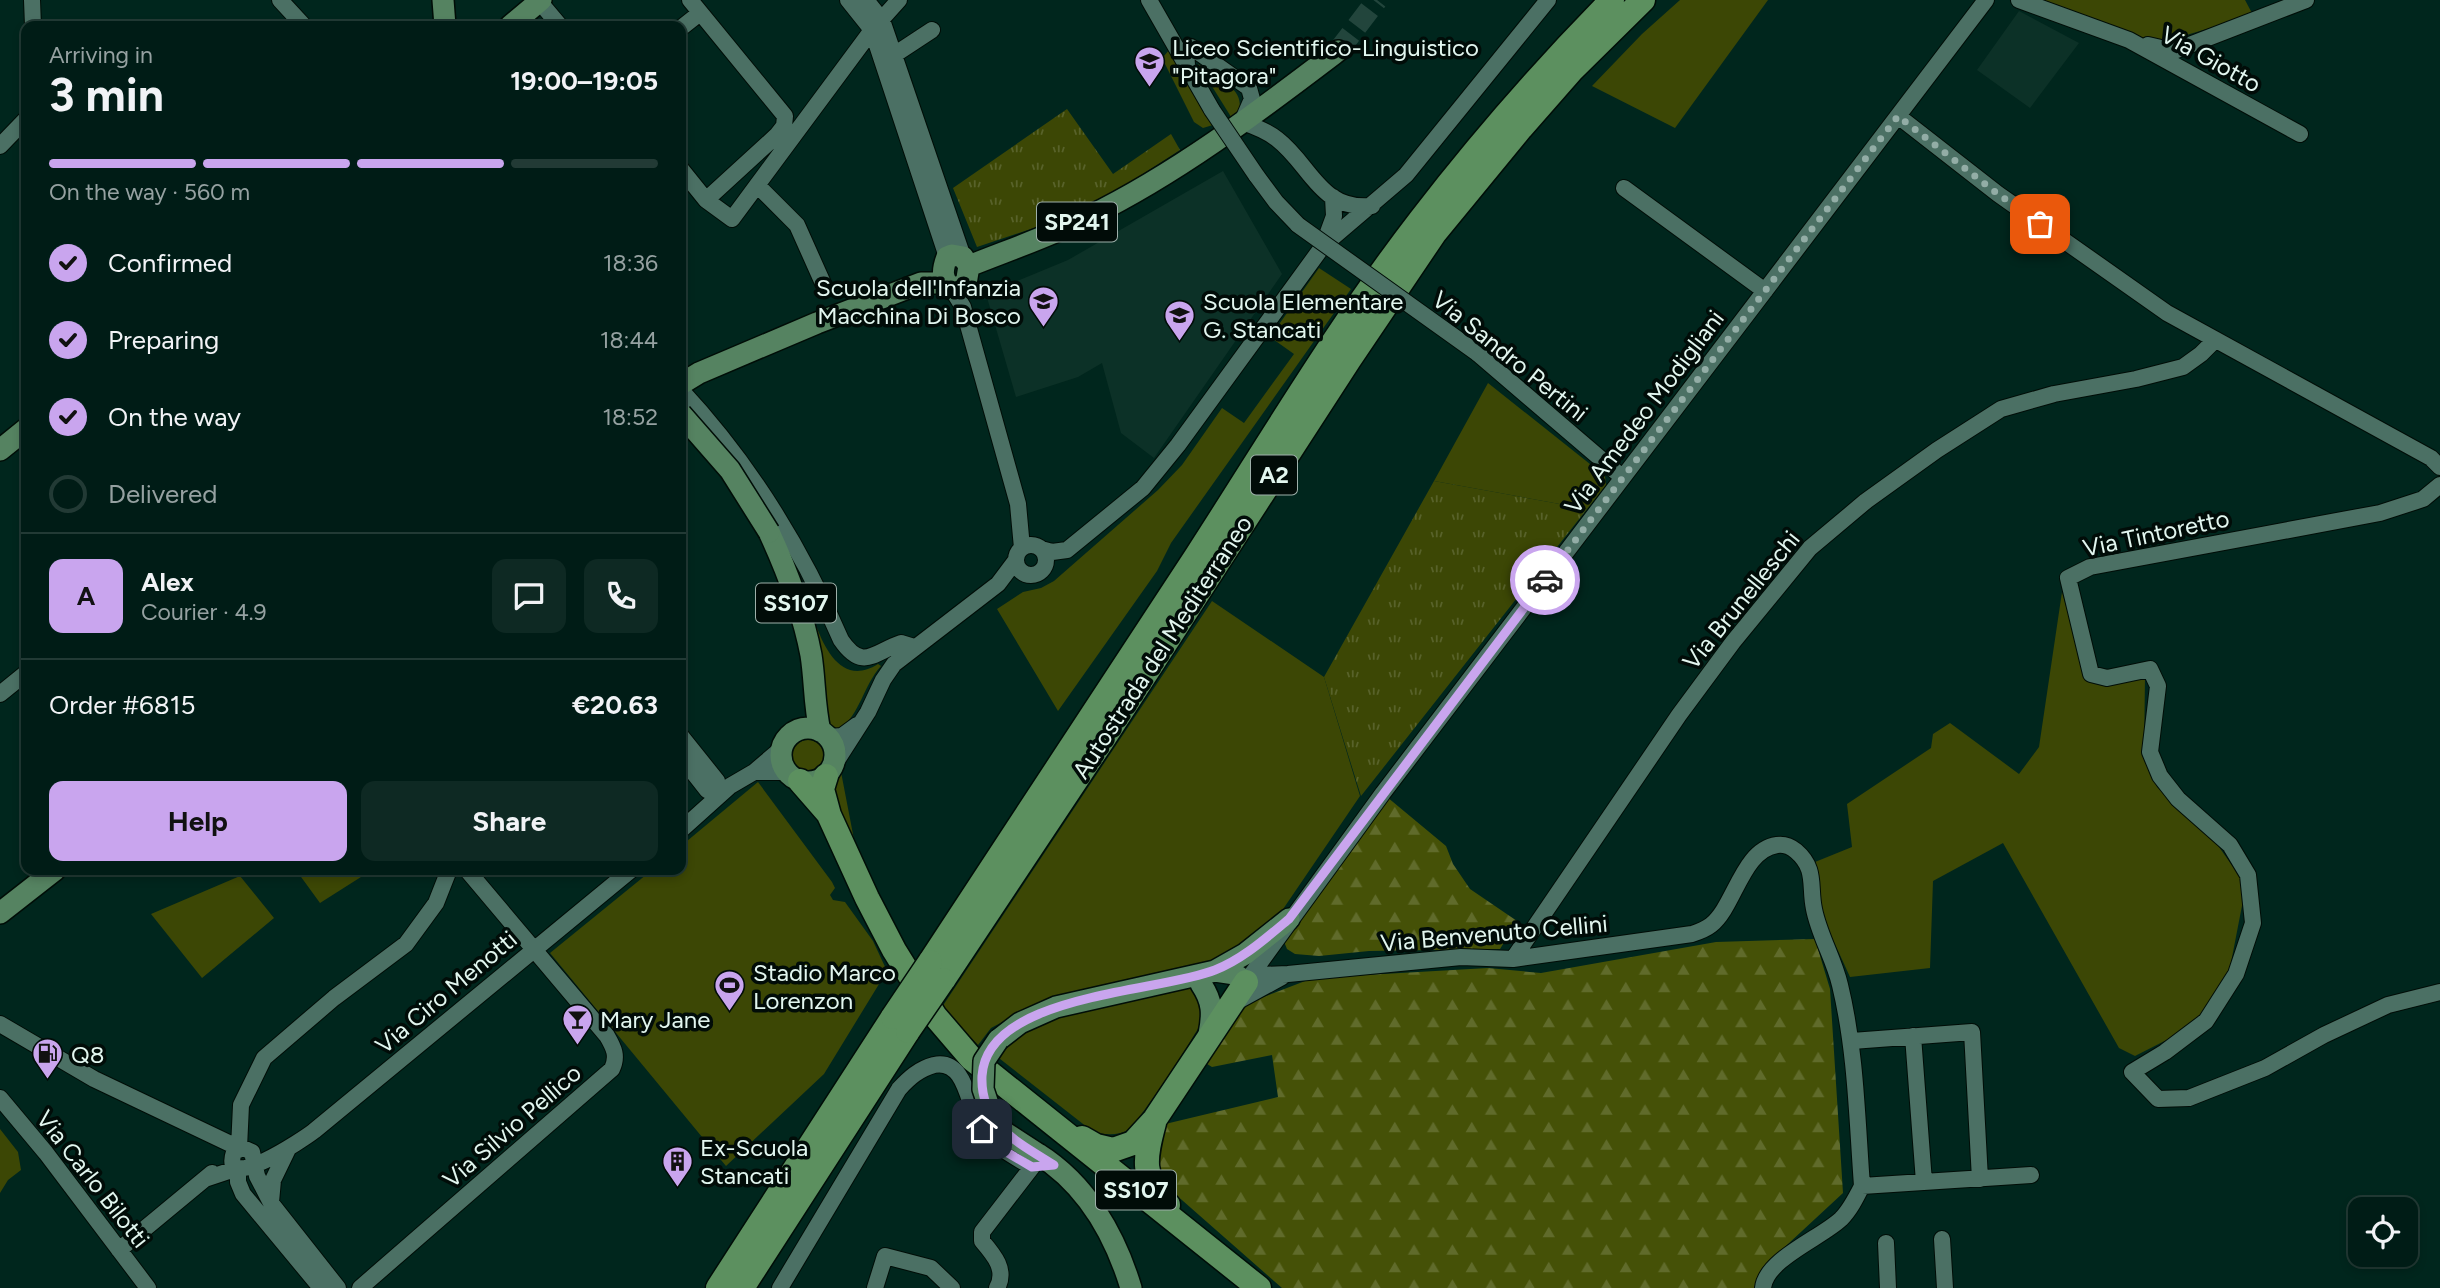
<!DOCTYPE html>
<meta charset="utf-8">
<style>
body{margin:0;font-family:Figtree,sans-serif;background:#0e2923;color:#f1f3f6;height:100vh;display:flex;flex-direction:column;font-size:26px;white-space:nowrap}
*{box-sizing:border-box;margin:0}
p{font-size:23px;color:#95a1a1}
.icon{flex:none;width:38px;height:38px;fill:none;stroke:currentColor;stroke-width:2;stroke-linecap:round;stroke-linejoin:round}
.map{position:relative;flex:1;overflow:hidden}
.sheet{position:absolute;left:21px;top:21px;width:665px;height:854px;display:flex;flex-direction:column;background:#001c16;border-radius:14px;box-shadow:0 4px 10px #0003,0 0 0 2px #223a35}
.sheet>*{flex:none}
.fabs{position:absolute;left:2348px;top:1197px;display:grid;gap:14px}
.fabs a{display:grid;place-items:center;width:70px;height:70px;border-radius:14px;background:#001c16;box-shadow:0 4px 10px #0003,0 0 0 2px #223a35;font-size:35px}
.pin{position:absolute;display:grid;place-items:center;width:60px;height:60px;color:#fff;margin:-30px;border-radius:14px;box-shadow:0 4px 10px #0006}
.courier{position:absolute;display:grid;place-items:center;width:70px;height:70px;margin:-35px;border:5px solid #c9a5ee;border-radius:50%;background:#fff;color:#222;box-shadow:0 2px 9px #0007}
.summary em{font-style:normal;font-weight:700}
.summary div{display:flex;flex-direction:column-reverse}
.summary{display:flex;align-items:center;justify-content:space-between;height:119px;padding:0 28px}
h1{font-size:46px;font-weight:700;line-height:52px}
.bar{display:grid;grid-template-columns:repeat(4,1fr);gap:10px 7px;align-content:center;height:84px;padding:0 28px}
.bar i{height:9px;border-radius:5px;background:#223a35}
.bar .selected{background:#c9a5ee}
.bar p{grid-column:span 4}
.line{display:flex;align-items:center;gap:18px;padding:0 28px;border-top:2px solid #223a35}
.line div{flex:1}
.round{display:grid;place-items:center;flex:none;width:74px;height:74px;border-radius:14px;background:#0e2923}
ol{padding:0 28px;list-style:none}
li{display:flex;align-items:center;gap:21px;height:77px}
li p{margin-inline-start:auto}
li .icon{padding:7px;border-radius:50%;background:#c9a5ee;color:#111;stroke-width:4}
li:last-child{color:#95a1a1}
li i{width:38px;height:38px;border:4px solid #223a35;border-radius:50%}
.action{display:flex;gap:14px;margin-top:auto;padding:14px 28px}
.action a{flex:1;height:80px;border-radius:14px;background:#c9a5ee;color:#111;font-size:28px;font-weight:700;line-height:80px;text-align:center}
.action a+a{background:#0e2923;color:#f1f3f6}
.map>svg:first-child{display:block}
.built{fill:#0c3127}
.green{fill:#3c4705}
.forest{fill:url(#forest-firs)}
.park{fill:url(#park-tufts)}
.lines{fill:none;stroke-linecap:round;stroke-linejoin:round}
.major-tunnel{stroke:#22453c;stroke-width:21;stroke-dasharray:21 10;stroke-linecap:butt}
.minor-casing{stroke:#000d07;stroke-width:18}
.major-casing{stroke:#000d07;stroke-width:24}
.highway-casing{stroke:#000d07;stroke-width:27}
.minor{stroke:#4b7064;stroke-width:16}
.major{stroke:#558361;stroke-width:21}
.highway{stroke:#5c905f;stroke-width:24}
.minor-bridge-casing{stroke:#000d07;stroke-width:18;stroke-linecap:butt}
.major-bridge-casing{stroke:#000d07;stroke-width:24;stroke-linecap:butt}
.highway-bridge-casing{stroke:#000d07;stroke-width:27;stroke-linecap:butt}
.minor-bridge{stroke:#4b7064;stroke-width:16}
.major-bridge{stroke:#558361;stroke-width:21}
.highway-bridge{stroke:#5c905f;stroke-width:24}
.done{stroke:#93ada6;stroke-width:7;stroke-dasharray:0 12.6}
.route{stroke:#c9a5ee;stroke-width:9}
.labels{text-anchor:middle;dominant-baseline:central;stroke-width:7;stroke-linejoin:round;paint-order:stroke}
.shield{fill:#010c08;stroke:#9eb0aa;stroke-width:2}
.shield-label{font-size:23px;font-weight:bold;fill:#e2f6ef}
.poi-label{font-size:24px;fill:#e2f6ef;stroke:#010c08;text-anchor:start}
.street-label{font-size:24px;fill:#e2f6ef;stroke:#010c08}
</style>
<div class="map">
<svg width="2440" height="1288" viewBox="0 0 2440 1288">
<defs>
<pattern id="forest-firs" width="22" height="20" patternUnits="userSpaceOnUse" patternTransform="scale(1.75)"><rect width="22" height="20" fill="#455107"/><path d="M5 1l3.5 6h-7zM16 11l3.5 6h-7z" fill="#606b2b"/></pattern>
<pattern id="park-tufts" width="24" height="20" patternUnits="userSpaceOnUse" patternTransform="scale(1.75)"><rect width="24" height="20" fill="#3c4705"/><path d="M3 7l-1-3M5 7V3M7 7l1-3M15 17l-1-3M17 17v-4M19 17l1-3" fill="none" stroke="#58622a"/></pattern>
</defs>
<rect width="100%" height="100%" fill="#00261d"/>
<path class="built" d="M 2019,11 L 2079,43 L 2030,108 L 1977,70 Z
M 1223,171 L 1282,274 L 1154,458 L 1121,433 L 1102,363 L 1078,377 L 1016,397 L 986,294 L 1068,260 Z"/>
<path class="green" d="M 1680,0 L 1768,0 L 1675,128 L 1592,86 L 1642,34 Z
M 2034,0 L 2245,0 L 2253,15 L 2170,40 L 2133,37 Z
M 1169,50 L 1213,125 L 1203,128 L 1194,122 L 1164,62 L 1164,56 Z
M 1198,64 C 1218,78 1255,93 1233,120 Z
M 1319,268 L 1351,289 L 1171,543 L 1157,571 L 1058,711 L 997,609 L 1023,592 L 1041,588 L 1054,581 L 1158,490 L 1182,465 L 1222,408 L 1244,423 L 1294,354 L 1270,337 Z
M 1488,383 L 1605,476 L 1606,485 L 1587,509 L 1434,481 Z
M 2062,592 L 2087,681 L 2145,676 L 2144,757 L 2157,787 L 2214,840 L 2246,885 L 2228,978 L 2198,1024 L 2135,1056 L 2119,1048 L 2003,843 L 1933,881 L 1930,968 L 1850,977 L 1819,909 L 1815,862 L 1852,847 L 1847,804 L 1931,748 L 1933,734 L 1950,723 L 2019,774 L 2039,747 Z
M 1212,601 L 1324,677 L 1360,796 L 1277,918 L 1222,961 L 1027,1009 L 991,1028 L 978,1045 L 942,1007 Z
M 817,628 C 827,654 845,685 878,664 L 881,666 C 863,686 861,713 839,730 L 835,730 L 824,721 L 815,629 Z
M792 756a16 16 0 1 1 32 0a16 16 0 1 1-32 0Z
M 841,772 L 857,855 L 827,789 Z
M 758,782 L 832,882 L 835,888 L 830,895 L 833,900 L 845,902 L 873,941 L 887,971 L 824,1074 L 726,1166 L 550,953 L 652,870 L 681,870 L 681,846 Z
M 296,870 L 372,870 L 320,903 Z
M 240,876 L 274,918 L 202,978 L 151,914 Z
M 1172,984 L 1194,987 L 1202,996 C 1202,1004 1204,1016 1201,1023 C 1195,1036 1137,1125 1128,1130 C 1117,1136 1104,1135 1092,1131 L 995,1055 L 1027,1022 Z
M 0,1129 L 18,1152 L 21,1170 L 8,1180 L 0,1193 Z"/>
<path class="forest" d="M 1387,797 L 1446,846 L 1453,864 L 1470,889 L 1517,921 L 1500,949 L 1369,951 L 1319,956 L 1295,954 L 1287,949 L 1283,939 Z
M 1815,939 L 1830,989 L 1843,1193 L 1763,1267 L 1754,1288 L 1282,1288 L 1166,1186 L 1154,1151 L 1161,1125 L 1278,1097 L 1272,1055 L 1212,1067 L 1199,1059 L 1233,1013 L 1261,998 L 1313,978 L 1488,968 L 1541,973 L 1716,942 Z"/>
<path class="park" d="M 1067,109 L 1113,174 L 1171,134 L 1180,150 L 1087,210 L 977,247 L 953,188 Z
M 1434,481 L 1587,509 L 1361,796 L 1324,677 Z"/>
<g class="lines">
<path class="major-tunnel" d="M 1338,51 L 1377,0"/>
<defs>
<path id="minor" d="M 32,0 L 33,26
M 280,0 L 304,26
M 690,0 L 785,116 L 784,126 L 777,135 L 706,200
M 848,0 L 872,30 L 947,257
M 866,0 L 882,20 L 963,257
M 1149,0 L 1212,110
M 2019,0 L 2129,40 L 2300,134
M 539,1 L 560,26
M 681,28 L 700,13
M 2148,45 L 2174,51 L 2306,0
M 894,55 L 932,30
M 1187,65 L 1186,50 L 1191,47 L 1249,88 L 1252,99 L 1242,122 C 1254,126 1267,131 1277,139 C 1311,165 1320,211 1372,206
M 1898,116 L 1998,194 L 2167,313 L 2431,458 L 2440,467
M 0,146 L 26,119
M 681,169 L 706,200 L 732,219 L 872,30 L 899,0
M 1256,175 L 1276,202 L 1298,225
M 757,185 L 797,225 L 822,281
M 1624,188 L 1765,291
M 1324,245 L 1406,175 L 1548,0
M 952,289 L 963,307 L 1018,504 L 1022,548
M 1477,353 L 1622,477
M 681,390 C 749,463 802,549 841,640 C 863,672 874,652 901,643 L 914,647
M 2440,485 L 2423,499 L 2380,513 L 2090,567 L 2068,578 L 2091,674 L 2107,678 L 2150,669 L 2158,686 L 2150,752 L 2160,776 L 2178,799 L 2230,845 L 2248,875 L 2253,923 L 2236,974 L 2206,1021 L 2165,1052 L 2132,1072 L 2158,1099 L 2189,1098 L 2265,1068 L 2324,1035 L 2388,1005 L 2440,992
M1016 560a15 15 0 1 1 30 0a15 15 0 1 1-30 0Z
M 1041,549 L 1052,552 L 1067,550 L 1143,488 L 1178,445 L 1323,246 L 1334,216 L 1333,197
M 0,694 L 26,673
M 681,736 L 717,781 L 719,796
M 829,737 L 842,736 L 857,725
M 681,757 L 707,790 L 719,796
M 834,765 L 868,712 L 883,680 L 894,664 L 998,584 L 1016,560
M 754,772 L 787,772
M 681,830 L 730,786 L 754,772 L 782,748
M 1513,959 L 1679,715 L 1733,642 L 1810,548 L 1866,501 L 1937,450 L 2001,409 L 2054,394 L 2136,379 L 2183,367 L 2201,354 L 2215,340
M 1246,982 L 1383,793 L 1986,0
M 1246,982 L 1260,975 L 1288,974 L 1461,957 L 1513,959 L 1692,934 C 1698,932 1706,929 1711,925 C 1735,906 1742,850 1777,845 C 1785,844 1790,846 1796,851 C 1817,869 1809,886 1814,909 C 1819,935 1834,959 1840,985 C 1856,1051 1857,1119 1862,1186 C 1856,1198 1850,1210 1841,1219 C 1821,1238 1766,1259 1763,1288
M 1238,1001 L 1282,977
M 0,1024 L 94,1079 L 239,1148 L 241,1105 L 264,1058 L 334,998 L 406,944 L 436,903 L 449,870
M 1913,1036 L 1924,1182
M 1852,1041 L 1972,1032 L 1980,1179
M 0,1098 L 46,1153 L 148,1288
M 205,1179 L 238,1168 L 238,1182 L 243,1194 L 321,1288
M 1862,1186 L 2031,1175
M 271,1202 L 273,1180 L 288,1149
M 1942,1239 L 1945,1288
M 1886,1243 L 1888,1288
M 119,1250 L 212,1173
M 338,1288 L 271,1203 L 257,1176 L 252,1152 L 243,1148 L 234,1152 C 219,1196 305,1138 314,1131 L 631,870
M 360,1288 L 612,1069 C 618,1056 614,1048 607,1036 L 467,870
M 780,1288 L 899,1089 C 909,1078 919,1069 934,1065 C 967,1058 968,1109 981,1128 C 994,1146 1013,1156 1032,1167
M 875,1288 L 885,1256 L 931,1268 L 952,1288
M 997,1288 C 1007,1270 994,1255 982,1241 L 982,1232 L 1032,1167"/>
<path id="major" d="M 443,0 L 445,26
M 510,26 L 541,0
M 952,255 L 963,257 L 969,266 L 966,284 L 952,289 C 941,279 942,270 947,257 Z
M 969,266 C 1009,250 1050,236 1088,217 C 1178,173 1259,111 1338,51
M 681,384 L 699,373 L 817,323 L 921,283 L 946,283
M 0,450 L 26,429
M 769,532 C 787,571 803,613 811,655 C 815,680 814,705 820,731
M781 755a27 27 0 1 1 54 0a27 27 0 1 1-54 0Z
M 0,913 L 55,870
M 1215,971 L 1245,954 L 1289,919
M 1201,984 C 1213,1002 1213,1014 1209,1034
M 998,1040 L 1020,1023 L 1056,1007 L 1215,971 L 1235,974 L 1246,982
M 1038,1154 C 1086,1184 1115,1235 1131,1288"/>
<path id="highway" d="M 826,776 L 822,789 L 829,815 L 867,898 L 894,950 L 935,1016 L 971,1058 L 1259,1288
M 800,781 L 827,812
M 930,962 C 1019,826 1109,691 1197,555 C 1270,442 1339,325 1421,219 C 1481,141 1544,69 1612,0
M 943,980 L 1102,741 L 1349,360 L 1434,234 L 1521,128 L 1571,71 L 1643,0
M 1154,1123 C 1145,1157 1140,1178 1168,1205
M 1082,1138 L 1096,1146 L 1113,1150 L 1133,1143 L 1155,1119 L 1246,982
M 718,1288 L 893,1017
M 742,1288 L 908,1031"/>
</defs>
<use href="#minor" class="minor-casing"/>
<use href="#major" class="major-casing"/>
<use href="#highway" class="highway-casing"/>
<use href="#minor" class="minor"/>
<use href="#major" class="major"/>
<use href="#highway" class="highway"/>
<defs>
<path id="minor-bridge" d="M 1212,110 L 1256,175
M 1298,225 L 1477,353"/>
<path id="major-bridge" d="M 681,414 L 730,470 L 769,532
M 998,1040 L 984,1061 L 983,1089 L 989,1107 L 1004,1132 L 1038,1154"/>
<path id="highway-bridge" d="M 893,1017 L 930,962
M 908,1031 L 943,980"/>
</defs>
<use href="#minor-bridge" class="minor-bridge-casing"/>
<use href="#major-bridge" class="major-bridge-casing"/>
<use href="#highway-bridge" class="highway-bridge-casing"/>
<use href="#minor-bridge" class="minor-bridge"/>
<use href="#major-bridge" class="major-bridge"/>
<use href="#highway-bridge" class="highway-bridge"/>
</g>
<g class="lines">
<path class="done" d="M 1545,580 L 1898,116 L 1998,194 L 2040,224"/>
<path class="route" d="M 982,1129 L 1003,1150 L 1032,1167 L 1054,1165 C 1019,1143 980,1125 982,1076 C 987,994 1157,993 1215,970 C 1243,959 1266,938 1289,919 L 1545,580"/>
</g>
<defs>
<symbol id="university-pin" viewBox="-11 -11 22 30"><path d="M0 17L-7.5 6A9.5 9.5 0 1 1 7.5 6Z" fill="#c9a5ee" stroke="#010c08"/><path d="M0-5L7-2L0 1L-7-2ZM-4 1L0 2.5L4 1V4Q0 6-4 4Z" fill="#111"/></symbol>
<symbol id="school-pin" viewBox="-11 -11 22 30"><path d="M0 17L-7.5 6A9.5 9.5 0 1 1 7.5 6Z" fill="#c9a5ee" stroke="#010c08"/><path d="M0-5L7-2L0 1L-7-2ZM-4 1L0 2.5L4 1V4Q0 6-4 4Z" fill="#111"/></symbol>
<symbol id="stadium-pin" viewBox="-11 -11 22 30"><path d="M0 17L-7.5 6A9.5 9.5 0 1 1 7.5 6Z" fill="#c9a5ee" stroke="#010c08"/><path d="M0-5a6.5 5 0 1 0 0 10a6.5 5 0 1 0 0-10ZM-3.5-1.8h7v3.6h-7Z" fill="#111"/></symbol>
<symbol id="bar-pin" viewBox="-11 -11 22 30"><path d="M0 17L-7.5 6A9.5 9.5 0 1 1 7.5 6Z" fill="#c9a5ee" stroke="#010c08"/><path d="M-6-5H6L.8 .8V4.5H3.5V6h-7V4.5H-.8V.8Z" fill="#111"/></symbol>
<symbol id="fuel-pin" viewBox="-11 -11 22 30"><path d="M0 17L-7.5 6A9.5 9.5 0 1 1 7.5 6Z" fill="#c9a5ee" stroke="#010c08"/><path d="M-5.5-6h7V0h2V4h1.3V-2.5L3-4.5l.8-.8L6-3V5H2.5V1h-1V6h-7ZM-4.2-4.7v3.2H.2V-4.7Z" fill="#111"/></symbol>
<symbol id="building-pin" viewBox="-11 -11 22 30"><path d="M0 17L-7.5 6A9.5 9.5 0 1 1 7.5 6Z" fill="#c9a5ee" stroke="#010c08"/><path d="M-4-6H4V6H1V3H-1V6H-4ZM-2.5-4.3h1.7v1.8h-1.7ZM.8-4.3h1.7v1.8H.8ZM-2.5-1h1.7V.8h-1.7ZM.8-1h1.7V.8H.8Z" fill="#111"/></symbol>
</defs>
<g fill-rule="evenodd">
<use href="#university-pin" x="1132" y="44" width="35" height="47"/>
<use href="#school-pin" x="1026" y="284" width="35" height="47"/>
<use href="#school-pin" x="1162" y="298" width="35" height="47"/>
<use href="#stadium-pin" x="712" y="968" width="35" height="47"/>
<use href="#bar-pin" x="560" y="1002" width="35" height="47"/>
<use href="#fuel-pin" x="30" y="1036" width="35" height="47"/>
<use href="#building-pin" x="660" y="1144" width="35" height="47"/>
</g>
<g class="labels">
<g class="shield">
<rect x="1037" y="202.5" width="80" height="39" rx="5"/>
<rect x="1251" y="455.5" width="46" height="39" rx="5"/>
<rect x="756" y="583.5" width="80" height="39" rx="5"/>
<rect x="1096" y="1170.5" width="80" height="39" rx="5"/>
</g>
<g class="shield-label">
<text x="1077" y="222">SP241</text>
<text x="1274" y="475">A2</text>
<text x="796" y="603">SS107</text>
<text x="1136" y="1190">SS107</text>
</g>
<g class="poi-label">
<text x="1172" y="47">Liceo Scientifico-Linguistico<tspan x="1172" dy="28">"Pitagora"</tspan></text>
<text x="1021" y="287" text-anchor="end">Scuola dell'Infanzia<tspan x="1021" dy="28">Macchina Di Bosco</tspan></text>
<text x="1203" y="301">Scuola Elementare<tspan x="1203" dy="28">G. Stancati</tspan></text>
<text x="753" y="972">Stadio Marco<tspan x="753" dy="28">Lorenzon</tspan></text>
<text x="600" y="1019">Mary Jane</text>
<text x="71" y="1054">Q8</text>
<text x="700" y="1147">Ex-Scuola<tspan x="700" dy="28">Stancati</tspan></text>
</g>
<g class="street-label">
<text transform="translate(2211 59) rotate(29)">Via Giotto</text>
<text transform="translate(1510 356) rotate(39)">Via Sandro Pertini</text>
<text transform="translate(1644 412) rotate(-53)">Via Amedeo Modigliani</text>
<text transform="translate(2156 533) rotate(-12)">Via Tintoretto</text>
<text transform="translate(1741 600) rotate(-51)">Via Brunelleschi</text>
<text transform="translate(1162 647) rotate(-57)">Autostrada del Mediterraneo</text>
<text transform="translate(1494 933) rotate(-5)">Via Benvenuto Cellini</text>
<text transform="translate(446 992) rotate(-40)">Via Ciro Menotti</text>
<text transform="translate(512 1126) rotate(-41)">Via Silvio Pellico</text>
<text transform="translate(93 1179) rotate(52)">Via Carlo Bilotti</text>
</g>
</g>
</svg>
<div class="fabs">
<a><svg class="icon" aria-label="locate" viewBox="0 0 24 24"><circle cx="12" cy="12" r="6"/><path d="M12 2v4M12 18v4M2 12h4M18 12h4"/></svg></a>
</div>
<div class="pin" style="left:2040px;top:224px;background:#ea580c"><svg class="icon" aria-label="bag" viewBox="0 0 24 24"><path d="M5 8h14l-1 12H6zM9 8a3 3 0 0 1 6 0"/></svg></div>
<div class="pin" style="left:982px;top:1129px;background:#1f2937"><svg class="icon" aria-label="home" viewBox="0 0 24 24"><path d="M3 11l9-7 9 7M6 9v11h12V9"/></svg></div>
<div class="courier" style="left:1545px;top:580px"><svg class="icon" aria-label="car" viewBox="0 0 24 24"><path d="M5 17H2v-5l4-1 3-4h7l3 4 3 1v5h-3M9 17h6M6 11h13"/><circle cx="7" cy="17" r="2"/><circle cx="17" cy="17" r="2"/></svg></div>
<section class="sheet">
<div class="summary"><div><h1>3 min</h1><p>Arriving in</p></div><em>19:00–19:05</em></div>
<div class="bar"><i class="selected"></i><i class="selected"></i><i class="selected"></i><i></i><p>On the way · 560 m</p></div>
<ol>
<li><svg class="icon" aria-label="check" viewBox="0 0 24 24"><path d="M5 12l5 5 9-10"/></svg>Confirmed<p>18:36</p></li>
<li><svg class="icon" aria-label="check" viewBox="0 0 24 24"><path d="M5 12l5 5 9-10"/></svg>Preparing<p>18:44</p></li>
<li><svg class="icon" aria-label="check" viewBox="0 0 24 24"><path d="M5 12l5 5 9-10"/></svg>On the way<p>18:52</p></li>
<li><i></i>Delivered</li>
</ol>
<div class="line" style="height:126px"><b class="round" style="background:#c9a5ee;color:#111">A</b><div><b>Alex</b><p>Courier · 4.9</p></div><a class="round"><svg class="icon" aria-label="chat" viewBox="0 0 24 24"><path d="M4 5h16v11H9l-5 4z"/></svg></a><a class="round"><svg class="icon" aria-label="phone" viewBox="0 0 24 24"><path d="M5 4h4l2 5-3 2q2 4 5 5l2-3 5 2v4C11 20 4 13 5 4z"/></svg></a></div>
<div class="line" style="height:91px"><div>Order #6815</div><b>€20.63</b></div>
<div class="action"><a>Help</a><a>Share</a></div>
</section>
</div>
